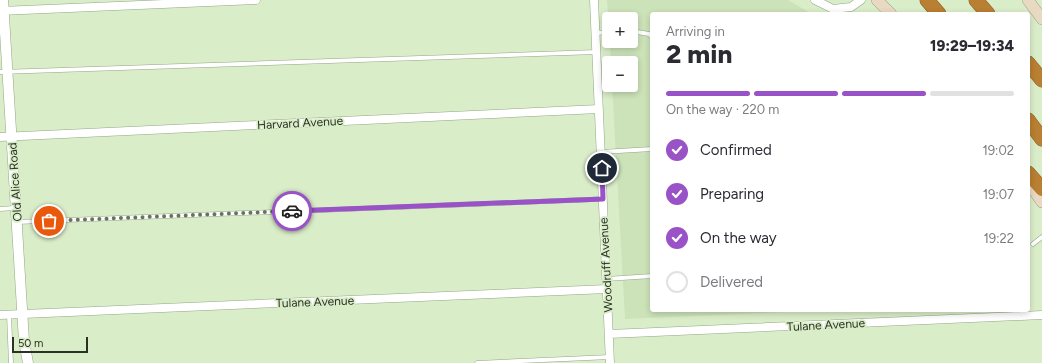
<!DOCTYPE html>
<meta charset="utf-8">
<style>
body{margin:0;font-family:Figtree,sans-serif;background:#f7f7f7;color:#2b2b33;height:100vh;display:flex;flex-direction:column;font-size:15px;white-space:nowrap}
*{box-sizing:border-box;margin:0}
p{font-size:13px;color:#7c7c81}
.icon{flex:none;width:22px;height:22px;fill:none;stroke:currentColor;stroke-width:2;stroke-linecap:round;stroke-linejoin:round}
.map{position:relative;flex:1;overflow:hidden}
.sheet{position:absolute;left:650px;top:12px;width:380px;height:300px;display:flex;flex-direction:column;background:#fff;border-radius:4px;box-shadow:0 2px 6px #0003}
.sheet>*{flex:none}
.buttons{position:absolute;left:602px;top:12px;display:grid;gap:8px}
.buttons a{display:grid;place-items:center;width:36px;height:36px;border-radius:4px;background:#fff;box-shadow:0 2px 6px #0003;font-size:20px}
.scale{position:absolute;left:12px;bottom:10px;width:76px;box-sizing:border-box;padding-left:4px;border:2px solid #2b3224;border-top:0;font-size:11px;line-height:14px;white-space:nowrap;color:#2b3224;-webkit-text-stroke:3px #daedc9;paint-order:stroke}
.pin{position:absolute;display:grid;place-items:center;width:34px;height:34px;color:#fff;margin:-17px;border:2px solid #fff;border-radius:50%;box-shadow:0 1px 4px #0007}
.courier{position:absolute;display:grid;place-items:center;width:40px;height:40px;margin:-20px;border:3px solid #9a53c7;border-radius:50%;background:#fff;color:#222;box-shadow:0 1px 5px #0007}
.summary em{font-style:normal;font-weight:800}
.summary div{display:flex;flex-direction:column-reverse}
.summary{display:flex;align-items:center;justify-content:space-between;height:68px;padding:0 16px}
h1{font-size:26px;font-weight:800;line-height:30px}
.bar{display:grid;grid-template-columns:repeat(4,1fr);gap:6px 4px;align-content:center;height:48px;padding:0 16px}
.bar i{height:5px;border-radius:3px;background:#e1e1e2}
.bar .on{background:#9a53c7}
.bar p{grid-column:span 4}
ol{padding:0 16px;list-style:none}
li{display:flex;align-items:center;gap:12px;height:44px}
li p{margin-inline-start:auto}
li .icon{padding:4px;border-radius:50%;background:#9a53c7;color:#fff;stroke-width:4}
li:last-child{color:#7c7c81}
li i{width:22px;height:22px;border:2px solid #e1e1e2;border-radius:50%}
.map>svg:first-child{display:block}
.built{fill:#cce2b8}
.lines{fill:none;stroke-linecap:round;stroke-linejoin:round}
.service-casing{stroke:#94a684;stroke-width:5}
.minor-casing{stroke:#94a684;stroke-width:9}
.tertiary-casing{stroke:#94a684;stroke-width:11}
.secondary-casing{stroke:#94a684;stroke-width:12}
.motorway-casing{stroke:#87642d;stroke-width:15}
.service{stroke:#fff;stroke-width:4}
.minor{stroke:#fff;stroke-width:8}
.tertiary{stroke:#fff;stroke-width:10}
.secondary{stroke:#ead9c2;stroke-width:11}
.motorway{stroke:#b97f32;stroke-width:14}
.done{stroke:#68735e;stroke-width:4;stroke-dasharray:0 7.2}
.route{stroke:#9a53c7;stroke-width:5}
.labels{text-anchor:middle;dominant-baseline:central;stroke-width:3.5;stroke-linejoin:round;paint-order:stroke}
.street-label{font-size:12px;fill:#2b3224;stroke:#daedc9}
</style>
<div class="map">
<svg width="1042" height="363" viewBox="0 0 1042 363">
<rect width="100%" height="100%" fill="#daedc9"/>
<path class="built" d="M 607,0 L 788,0 L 812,14 L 652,14 L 652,310 L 834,310 L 625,319 L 612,85 L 631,85 L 631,63 L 611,63 L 610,41 L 631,41 L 631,19 L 609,19 L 609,30 Z"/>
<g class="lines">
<defs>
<path id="service" d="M 631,31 L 649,34 L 652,37
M 596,33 L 609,32
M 0,72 L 597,52
M 601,152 L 652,149
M 0,209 L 15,208
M 17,222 L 603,199
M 1033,244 L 1042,237
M 606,279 L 652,276
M 9,315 L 11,363
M 477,363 L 610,357"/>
<path id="minor" d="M 594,0 L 610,363
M 815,0 L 833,9 L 851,7 L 861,0
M 0,11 L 256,0
M 0,137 L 599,109
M 0,315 L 607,289
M 609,334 L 1042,315"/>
<path id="tertiary" d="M 3,0 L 24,341 L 28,363"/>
<path id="secondary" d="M 877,0 L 891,14
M 1028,0 L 1042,19
M 1028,182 L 1042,202"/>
<path id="motorway" d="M 927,0 L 939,14
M 976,0 L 988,14
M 1028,63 L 1042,80
M 1028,120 L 1042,139
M 1028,173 L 1042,189"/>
</defs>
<use href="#service" class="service-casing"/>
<use href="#minor" class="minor-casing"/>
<use href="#tertiary" class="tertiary-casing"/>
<use href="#secondary" class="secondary-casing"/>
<use href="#motorway" class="motorway-casing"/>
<use href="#service" class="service"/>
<use href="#minor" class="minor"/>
<use href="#tertiary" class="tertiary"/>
<use href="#secondary" class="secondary"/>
<use href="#motorway" class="motorway"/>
</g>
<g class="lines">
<path class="done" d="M 49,221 L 292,211"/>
<path class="route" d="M 292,211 L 603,199 L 602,168"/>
</g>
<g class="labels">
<g class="street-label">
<text transform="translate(300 123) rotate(-3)">Harvard Avenue</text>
<text transform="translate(15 182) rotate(-94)">Old Alice Road</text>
<text transform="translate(606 265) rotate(-93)">Woodruff Avenue</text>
<text transform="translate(315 302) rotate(-2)">Tulane Avenue</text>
<text transform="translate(826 325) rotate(-3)">Tulane Avenue</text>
</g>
</g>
</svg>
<div class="buttons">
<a>+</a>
<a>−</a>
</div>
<div class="scale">50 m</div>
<div class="pin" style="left:49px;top:221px;background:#ea580c"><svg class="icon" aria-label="bag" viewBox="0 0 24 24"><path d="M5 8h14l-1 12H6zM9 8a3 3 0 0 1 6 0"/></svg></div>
<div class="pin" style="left:602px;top:168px;background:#1f2937"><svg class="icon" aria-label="home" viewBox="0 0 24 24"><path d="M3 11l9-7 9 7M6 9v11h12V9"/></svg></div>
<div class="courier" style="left:292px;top:211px"><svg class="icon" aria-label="car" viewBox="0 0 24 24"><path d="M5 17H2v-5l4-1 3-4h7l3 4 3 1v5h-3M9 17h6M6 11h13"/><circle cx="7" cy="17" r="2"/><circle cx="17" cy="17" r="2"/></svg></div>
<section class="sheet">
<div class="summary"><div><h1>2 min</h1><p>Arriving in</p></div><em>19:29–19:34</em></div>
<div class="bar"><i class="on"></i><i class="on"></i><i class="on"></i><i></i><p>On the way · 220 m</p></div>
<ol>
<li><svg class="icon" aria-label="check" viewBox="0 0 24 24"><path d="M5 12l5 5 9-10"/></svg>Confirmed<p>19:02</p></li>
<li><svg class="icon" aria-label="check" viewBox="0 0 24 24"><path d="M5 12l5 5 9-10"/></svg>Preparing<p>19:07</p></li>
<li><svg class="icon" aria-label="check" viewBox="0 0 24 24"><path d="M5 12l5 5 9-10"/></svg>On the way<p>19:22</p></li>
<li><i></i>Delivered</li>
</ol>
</section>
</div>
